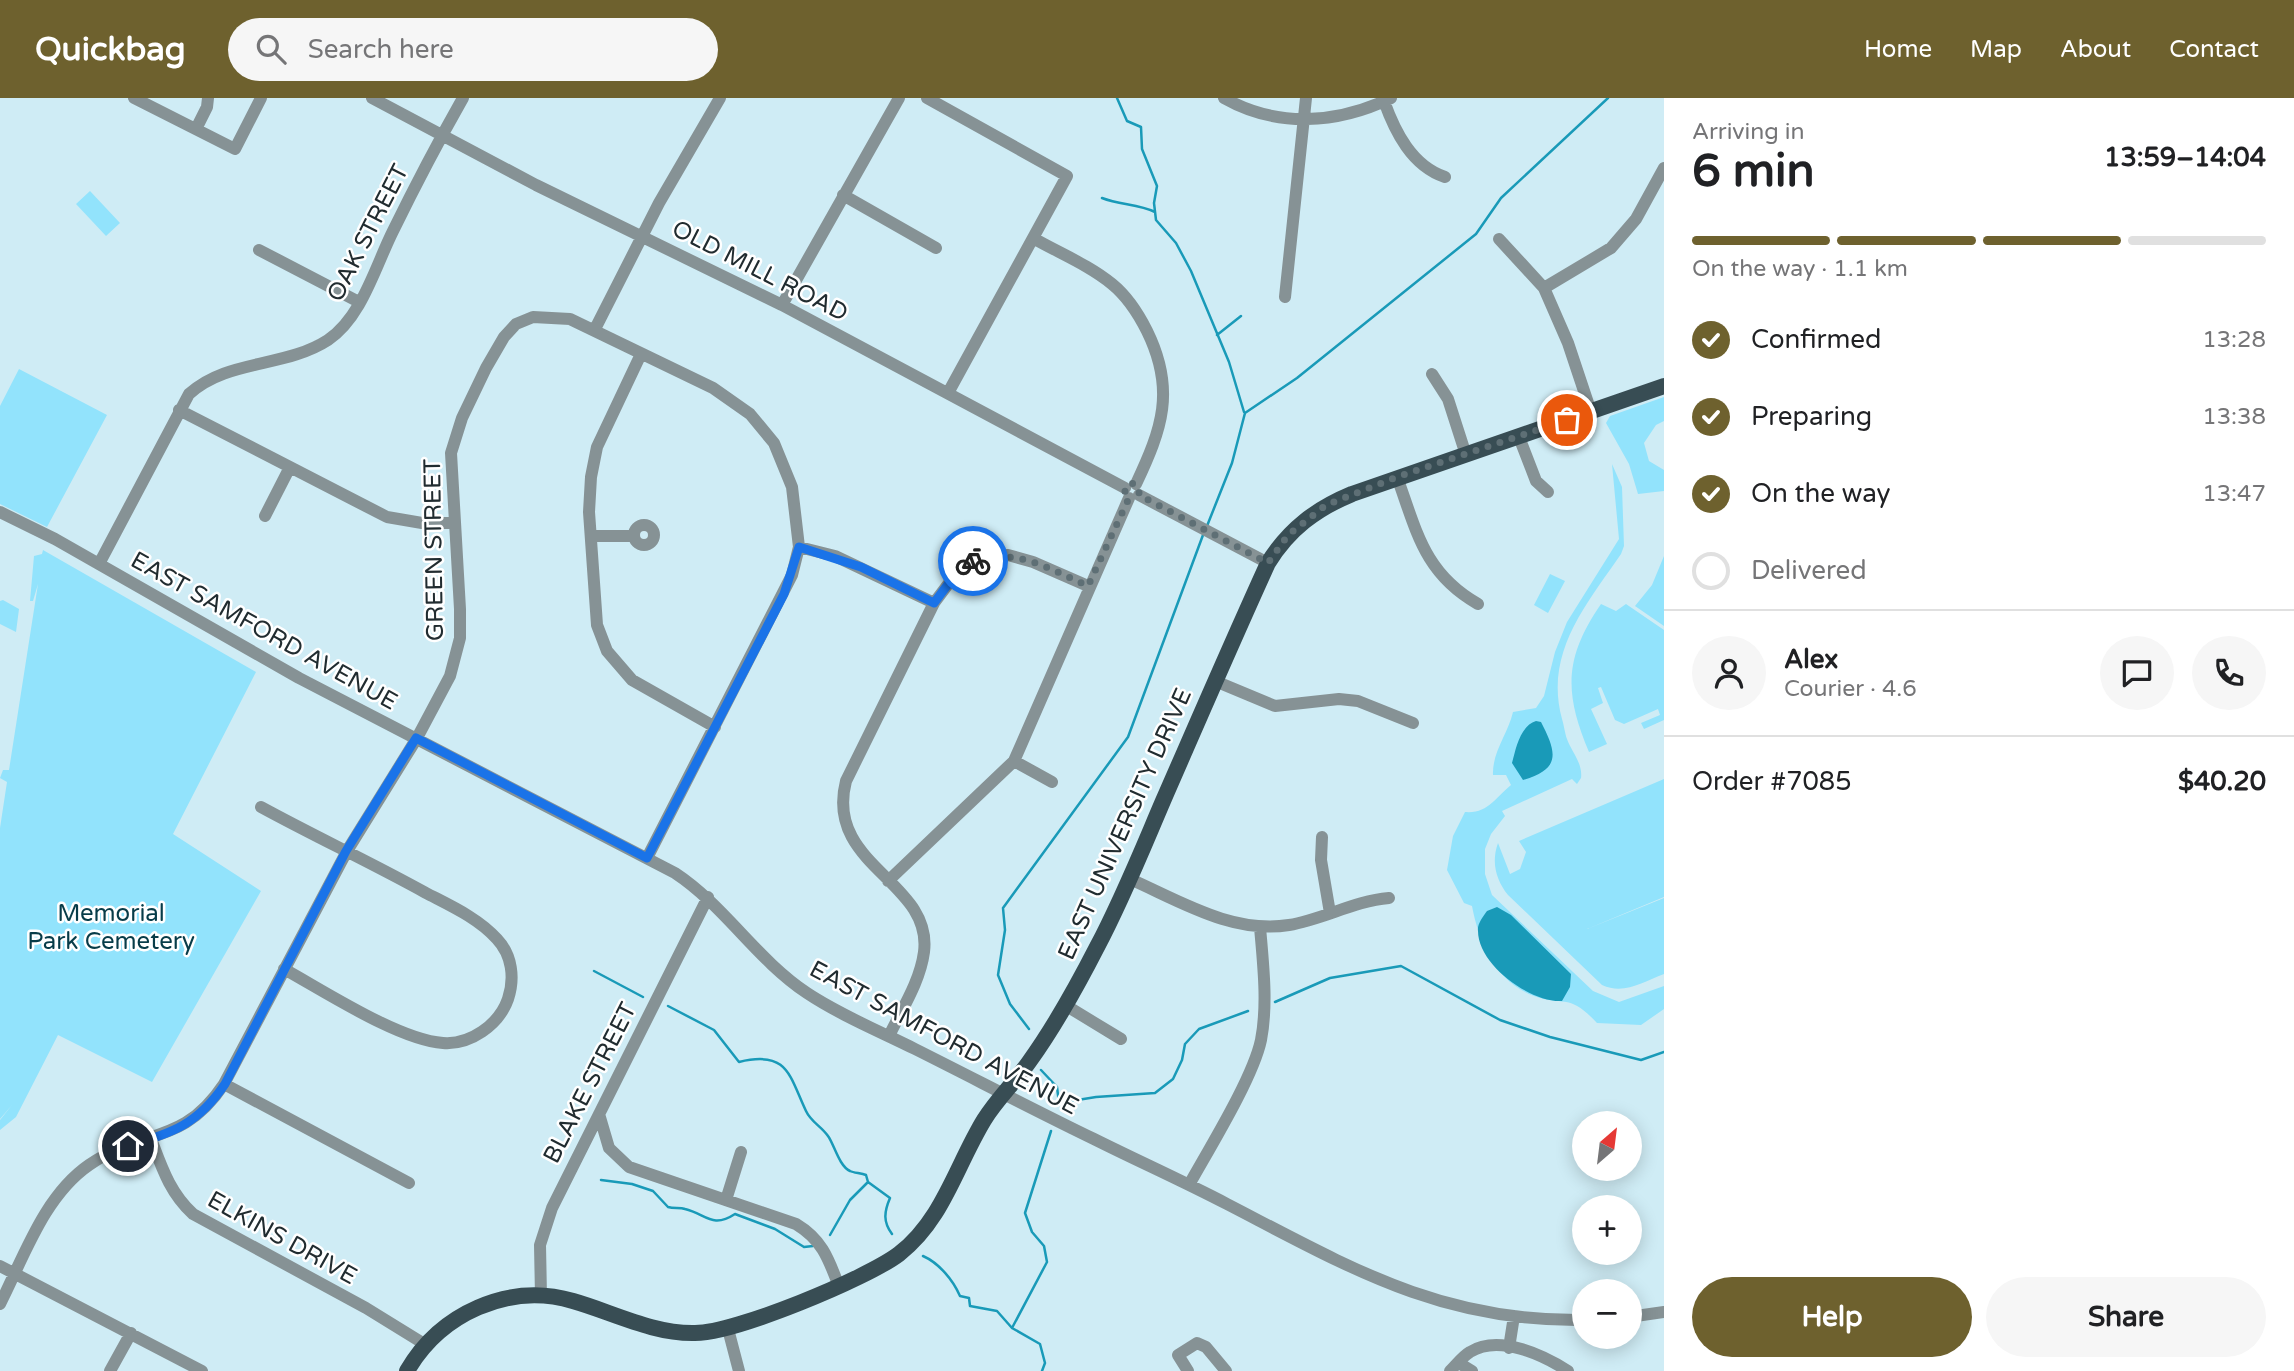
<!DOCTYPE html>
<meta charset="utf-8">
<style>
body{margin:0;font-family:"Varela Round",sans-serif;background:#f6f6f6;color:#202124;height:100vh;display:flex;flex-direction:column;font-size:26px;white-space:nowrap}
*{box-sizing:border-box;margin:0}
p{font-size:23px;color:#757577}
.icon{flex:none;width:38px;height:38px;fill:none;stroke:currentColor;stroke-width:2;stroke-linecap:round;stroke-linejoin:round}
.map{position:relative;flex:1;overflow:hidden}
.sheet{display:flex;flex-direction:column;background:#fff;width:630px}
.sheet>*{flex:none}
.needle{width:46px;rotate:28deg}
.tools{position:absolute;left:1572px;top:1013px;display:grid;gap:14px}
.tools a{display:grid;place-items:center;width:70px;height:70px;border-radius:50%;background:#fff;box-shadow:0 4px 18px #0003;font-size:35px}
.pin{position:absolute;display:grid;place-items:center;width:60px;height:60px;color:#fff;margin:-30px;border:4px solid #fff;border-radius:50%;box-shadow:0 2px 7px #0007}
.courier{position:absolute;display:grid;place-items:center;width:70px;height:70px;margin:-35px;border:5px solid #1a73e8;border-radius:50%;background:#fff;color:#222;box-shadow:0 2px 9px #0007}
.overview em{font-style:normal;font-weight:800}
.overview div{display:flex;flex-direction:column-reverse}
.overview{display:flex;align-items:center;justify-content:space-between;height:119px;padding:0 28px}
h1{font-size:46px;font-weight:800;line-height:52px}
.bar{display:grid;grid-template-columns:repeat(4,1fr);gap:10px 7px;align-content:center;height:84px;padding:0 28px}
.bar i{height:9px;border-radius:5px;background:#e0e0e0}
.bar .active{background:#6e612e}
.bar p{grid-column:span 4}
.line{display:flex;align-items:center;gap:18px;padding:0 28px;border-top:2px solid #e0e0e0}
.line div{flex:1}
.round{display:grid;place-items:center;flex:none;width:74px;height:74px;border-radius:37px;background:#f6f6f6}
ol{padding:0 28px;list-style:none}
li{display:flex;align-items:center;gap:21px;height:77px}
li p{margin-inline-start:auto}
li .icon{padding:7px;border-radius:50%;background:#6e612e;color:#fff;stroke-width:4}
li:last-child{color:#757577}
li i{width:38px;height:38px;border:4px solid #e0e0e0;border-radius:50%}
.primary-button{display:flex;gap:14px;margin-top:auto;padding:14px 28px}
.primary-button a{flex:1;height:80px;border-radius:42px;background:#6e612e;color:#fff;font-size:28px;font-weight:800;line-height:80px;text-align:center}
.primary-button a+a{background:#f6f6f6;color:#202124}
header{display:flex;align-items:center;gap:42px;box-sizing:border-box;height:98px;padding:0 35px;background:#6e612e;color:#fff}
header strong{font-size:33px}
nav{display:flex;gap:38px;margin-inline-start:auto;font-size:24px}
.search{width:490px;height:63px;background:#f6f6f6;display:flex;align-items:center;gap:18px;box-sizing:border-box;padding:0 24px;border-radius:38px;color:#757577;font-size:26px}
main{display:flex;flex:1;min-height:0}
.map>svg:first-child{display:block}
.green{fill:#92e3fc}
.water{fill:#199ab8}
.lines{fill:none;stroke-linecap:round;stroke-linejoin:round}
.stream{stroke:#199ab8;stroke-width:2.5}
.minor{stroke:#869295;stroke-width:12}
.major{stroke:#384d54;stroke-width:16}
.done{stroke:#5e6f75;stroke-width:7;stroke-dasharray:0 12.6}
.route{stroke:#1a73e8;stroke-width:9}
.labels{text-anchor:middle;dominant-baseline:central;stroke-width:5;stroke-linejoin:round;paint-order:stroke}
.street-label{font-size:24px;fill:#212c30;stroke:#fff}
.park-label{font-size:24px;fill:#073c49;stroke:#fff}
</style>
<header>
<strong>Quickbag</strong>
<div class="search"><svg class="icon" aria-label="search" viewBox="0 0 24 24"><circle cx="10" cy="10" r="6"/><path d="M15 15l6 6"/></svg>Search here</div>
<nav><a>Home</a><a>Map</a><a>About</a><a>Contact</a></nav>
</header>
<main>
<div class="map">
<svg width="1664" height="1273" viewBox="0 0 1664 1273">
<rect width="100%" height="100%" fill="#cfecf5"/>
<path class="green" d="M 90,93 L 120,125 L 106,138 L 76,106 Z
M 19,271 L 107,317 L 47,429 L 0,406 L 0,308 Z
M 1664,299 L 1664,323 L 1656,327 L 1644,345 L 1649,363 L 1664,372 L 1664,393 L 1638,396 L 1629,366 L 1606,325 L 1610,318 Z
M 1612,366 L 1622,389 L 1624,448 L 1621,456 C 1586,507 1544,555 1562,621 C 1564,627 1565,636 1567,641 C 1571,653 1583,665 1581,680 L 1577,686 L 1572,681 L 1502,713 L 1505,718 L 1491,736 L 1485,751 L 1485,776 L 1492,797 L 1593,893 L 1619,904 L 1664,888 L 1664,911 L 1641,927 L 1597,925 C 1568,894 1565,909 1534,898 C 1496,884 1479,845 1472,808 L 1464,805 L 1447,772 L 1453,738 L 1465,714 C 1488,716 1496,699 1511,687 L 1506,677 L 1493,677 C 1492,654 1508,636 1513,614 L 1536,610 L 1544,598 L 1555,554 L 1567,524 L 1619,441 Z
M 43,452 L 256,574 L 173,736 L 261,793 L 152,984 L 58,937 L 16,1019 L 0,1032 L 0,1022 L 12,1007 L 0,1021 L 0,730 L 7,684 L 0,680 L 3,672 L 9,672 L 38,486 L 33,503 L 30,503 L 34,458 L 42,456 Z
M 1664,458 L 1664,528 L 1635,508 L 1652,487 Z
M 1550,476 L 1565,483 L 1548,515 L 1534,507 Z
M 3,502 L 19,511 L 16,534 L 0,526 L 0,503 Z
M 1601,506 L 1616,513 L 1626,506 L 1664,532 L 1664,622 L 1644,631 L 1641,625 L 1660,617 L 1658,611 L 1624,626 L 1615,622 L 1601,589 L 1598,590 L 1603,605 L 1591,611 L 1607,646 L 1589,654 C 1564,595 1564,560 1601,506 Z
M 1664,681 L 1664,799 L 1587,831 L 1664,800 L 1664,876 C 1643,884 1624,897 1602,887 L 1508,797 C 1496,782 1491,764 1498,745 L 1510,776 L 1520,771 L 1526,754 L 1519,743 Z"/>
<path class="water" d="M 1536,623 L 1541,624 C 1557,655 1561,671 1523,682 L 1512,665 C 1516,650 1520,628 1536,623 Z
M 1497,809 L 1511,817 L 1571,876 L 1570,889 L 1562,903 C 1531,905 1478,867 1478,833 C 1477,826 1483,819 1487,813 Z"/>
<g class="lines">
<path class="stream" d="M 1117,0 L 1127,23 L 1141,29 L 1142,51 L 1157,88 L 1154,105 L 1156,122 L 1176,145 L 1191,173 L 1229,264 L 1244,314
M 1102,100 C 1120,107 1138,106 1155,114
M 1217,237 L 1241,218
M 1207,428 L 1232,365 L 1245,315 L 1297,280 L 1476,136 L 1501,100 L 1608,0
M 594,873 L 643,899
M 1275,904 L 1330,880 L 1401,868 L 1500,922 L 1550,939 L 1641,962 L 1664,954
M 668,908 L 714,932 L 739,964 C 788,952 789,977 806,1013 C 811,1024 821,1028 828,1038 C 834,1046 839,1068 850,1073 C 854,1075 861,1075 866,1077 L 868,1084 L 890,1100 C 884,1114 883,1124 892,1136
M 1029,931 L 1010,906 L 998,877 L 1005,832 L 1003,810 L 1128,639 L 1203,437
M 1041,972 L 1057,989 L 1059,1005 L 1096,999 L 1155,995 L 1173,981 L 1182,962 L 1185,946 L 1199,931 L 1248,913
M 601,1082 L 632,1086 L 653,1093 L 668,1109 C 674,1111 680,1109 685,1111 C 706,1116 712,1131 735,1116 L 775,1131 L 804,1149 L 813,1148
M 830,1137 L 850,1102 L 868,1084
M 923,1158 C 939,1165 953,1182 960,1198 L 969,1200 L 970,1208 L 997,1213 L 1012,1230
M 1042,1273 L 1045,1265 L 1040,1246 L 1012,1230 L 1047,1164 L 1044,1148 L 1032,1134 L 1025,1115 L 1051,1033"/>
<path class="minor" d="M 134,0 L 235,51 L 261,0
M 372,0 L 536,87 L 782,207 L 1125,390
M 927,0 L 1067,78 L 948,295
M 1224,0 C 1277,30 1337,26 1391,0
M 1384,3 C 1395,34 1412,68 1445,79
M 196,31 L 207,9 L 208,0
M 843,97 L 936,150
M 1033,140 C 1059,155 1089,167 1112,186 C 1128,199 1138,215 1147,233 C 1176,292 1162,331 1136,386
M 1499,141 L 1544,190 L 1568,245 L 1591,314
M 259,152 L 359,204
M 1544,190 L 1611,150 L 1636,121 L 1664,70
M 1285,199 L 1306,0
M 782,207 L 899,0
M 595,231 L 659,105 L 720,0
M 641,256 L 597,349 L 591,379 L 589,414 L 597,527 L 607,553 L 632,582 L 715,629
M 1432,276 L 1448,301 L 1466,357
M 179,312 L 387,419 L 422,425 L 455,425
M 1519,339 L 1536,383 L 1548,394
M 1397,379 C 1417,434 1424,475 1478,506
M 1139,397 L 1268,465
M 0,414 L 55,441 L 299,580 L 675,775 C 725,808 756,861 807,895 C 840,917 879,933 915,951 C 975,981 1034,1012 1094,1041 C 1138,1063 1183,1083 1227,1106 C 1349,1169 1440,1224 1584,1222
M 265,418 L 289,371
M634 437a10 10 0 1 1 20 0a10 10 0 1 1-20 0Z
M 591,438 L 634,438
M 799,449 L 835,458 L 934,505
M 99,466 L 189,296 C 227,261 285,270 328,242 C 362,219 375,169 393,133 C 415,88 438,44 463,0
M 1215,583 L 1275,608 L 1339,601 L 1358,603 L 1413,625
M 1014,663 L 1052,684
M 261,709 C 316,739 372,765 426,795 C 451,808 478,820 497,841 C 512,857 515,880 508,901 C 499,927 470,947 443,945 C 399,942 324,893 284,871
M 1322,739 L 1321,762 L 1330,815
M 1130,781 C 1180,803 1232,836 1289,827 C 1324,821 1354,803 1389,800
M 888,783 L 1014,663 L 1129,400
M 1065,907 L 1121,941
M 889,938 C 902,911 920,884 924,854 C 933,783 824,768 846,683 L 934,505 L 958,473 L 973,463 L 1008,457 L 1033,464 L 1088,488
M 224,986 L 409,1085
M 599,1016 L 609,1050 L 629,1069 L 796,1126 C 821,1141 828,1159 838,1186
M 151,1041 C 162,1070 170,1095 193,1116 L 366,1210 L 426,1247
M 1189,1087 C 1209,1051 1253,980 1261,942 C 1268,906 1263,865 1260,829
M 726,1102 L 741,1054
M 0,1168 L 202,1273
M 541,1198 L 540,1147 L 552,1110 L 708,799
M 0,1206 C 24,1159 44,1098 89,1067 C 142,1030 182,1049 224,986 L 347,753 L 417,640 L 450,578 L 460,540 L 460,511 L 451,355 L 462,320 L 486,270 L 504,239 L 516,226 L 533,219 L 570,221 L 713,290 L 750,316 L 774,345 L 792,389 L 799,449 L 792,477 L 647,760
M 1629,1219 L 1664,1214
M 728,1231 L 739,1273
M 1509,1250 L 1514,1218
M 1459,1265 L 1472,1273
M 110,1273 L 131,1235
M 1188,1273 L 1178,1257 L 1197,1245 L 1206,1249 L 1226,1273
M 1450,1273 C 1456,1267 1463,1258 1470,1254 C 1499,1236 1543,1257 1568,1273"/>
<path class="major" d="M 407,1273 C 440,1216 508,1184 573,1203 C 612,1214 653,1236 695,1235 C 735,1235 866,1181 899,1156 C 943,1122 956,1068 984,1022 C 997,1001 1015,984 1029,964 C 1055,928 1077,888 1097,849 C 1122,802 1142,752 1163,703 C 1198,623 1232,544 1268,465 C 1289,431 1316,411 1352,396 L 1664,288"/>
</g>
<g class="lines">
<path class="done" d="M 973,463 C 1015,449 1050,471 1088,488 L 1129,400 L 1125,397 L 1125,390 L 1132,385 L 1139,390 L 1139,397 L 1268,465 L 1288,437 L 1326,407 L 1397,379 L 1567,322"/>
<path class="route" d="M 128,1048 C 173,1035 198,1026 225,986 L 346,753 L 416,640 L 647,760 L 784,496 L 799,449 L 861,469 L 934,505 L 958,473 L 973,463"/>
</g>
<g class="labels">
<g class="street-label">
<text transform="translate(368 135) rotate(-63)">OAK STREET</text>
<text transform="translate(760 173) rotate(27)">OLD MILL ROAD</text>
<text transform="translate(434 452) rotate(-91)">GREEN STREET</text>
<text transform="translate(264 533) rotate(29)">EAST SAMFORD AVENUE</text>
<text transform="translate(1125 726) rotate(-66)">EAST UNIVERSITY DRIVE</text>
<text transform="translate(944 940) rotate(28)">EAST SAMFORD AVENUE</text>
<text transform="translate(590 985) rotate(-63)">BLAKE STREET</text>
<text transform="translate(282 1140) rotate(29)">ELKINS DRIVE</text>
</g>
<g class="park-label">
<text x="111" y="815">Memorial<tspan x="111" dy="28">Park Cemetery</tspan></text>
</g>
</g>
</svg>
<div class="tools">
<a><svg class="needle" viewBox="-14 -14 28 28"><path d="M0-13l5 13h-10z" fill="#e53935"/><path d="M0 13l5-13h-10z" fill="#757577"/></svg></a>
<a>+</a>
<a>−</a>
</div>
<div class="pin" style="left:1567px;top:322px;background:#ea580c"><svg class="icon" aria-label="bag" viewBox="0 0 24 24"><path d="M5 8h14l-1 12H6zM9 8a3 3 0 0 1 6 0"/></svg></div>
<div class="pin" style="left:128px;top:1048px;background:#1f2937"><svg class="icon" aria-label="home" viewBox="0 0 24 24"><path d="M3 11l9-7 9 7M6 9v11h12V9"/></svg></div>
<div class="courier" style="left:973px;top:463px"><svg class="icon" aria-label="bike" viewBox="0 0 24 24"><circle cx="6" cy="16" r="4"/><circle cx="18" cy="16" r="4"/><path d="M6 16l4-8h5l3 8M10 8l3 8H6M13 5h3"/></svg></div>
</div>
<section class="sheet">
<div class="overview"><div><h1>6 min</h1><p>Arriving in</p></div><em>13:59–14:04</em></div>
<div class="bar"><i class="active"></i><i class="active"></i><i class="active"></i><i></i><p>On the way · 1.1 km</p></div>
<ol>
<li><svg class="icon" aria-label="check" viewBox="0 0 24 24"><path d="M5 12l5 5 9-10"/></svg>Confirmed<p>13:28</p></li>
<li><svg class="icon" aria-label="check" viewBox="0 0 24 24"><path d="M5 12l5 5 9-10"/></svg>Preparing<p>13:38</p></li>
<li><svg class="icon" aria-label="check" viewBox="0 0 24 24"><path d="M5 12l5 5 9-10"/></svg>On the way<p>13:47</p></li>
<li><i></i>Delivered</li>
</ol>
<div class="line" style="height:126px"><a class="round"><svg class="icon" aria-label="person" viewBox="0 0 24 24"><circle cx="12" cy="8" r="4"/><path d="M4 21q1-7 8-7t8 7"/></svg></a><div><b>Alex</b><p>Courier · 4.6</p></div><a class="round"><svg class="icon" aria-label="chat" viewBox="0 0 24 24"><path d="M4 5h16v11H9l-5 4z"/></svg></a><a class="round"><svg class="icon" aria-label="phone" viewBox="0 0 24 24"><path d="M5 4h4l2 5-3 2q2 4 5 5l2-3 5 2v4C11 20 4 13 5 4z"/></svg></a></div>
<div class="line" style="height:91px"><div>Order #7085</div><b>$40.20</b></div>
<div class="primary-button"><a>Help</a><a>Share</a></div>
</section>
</main>
